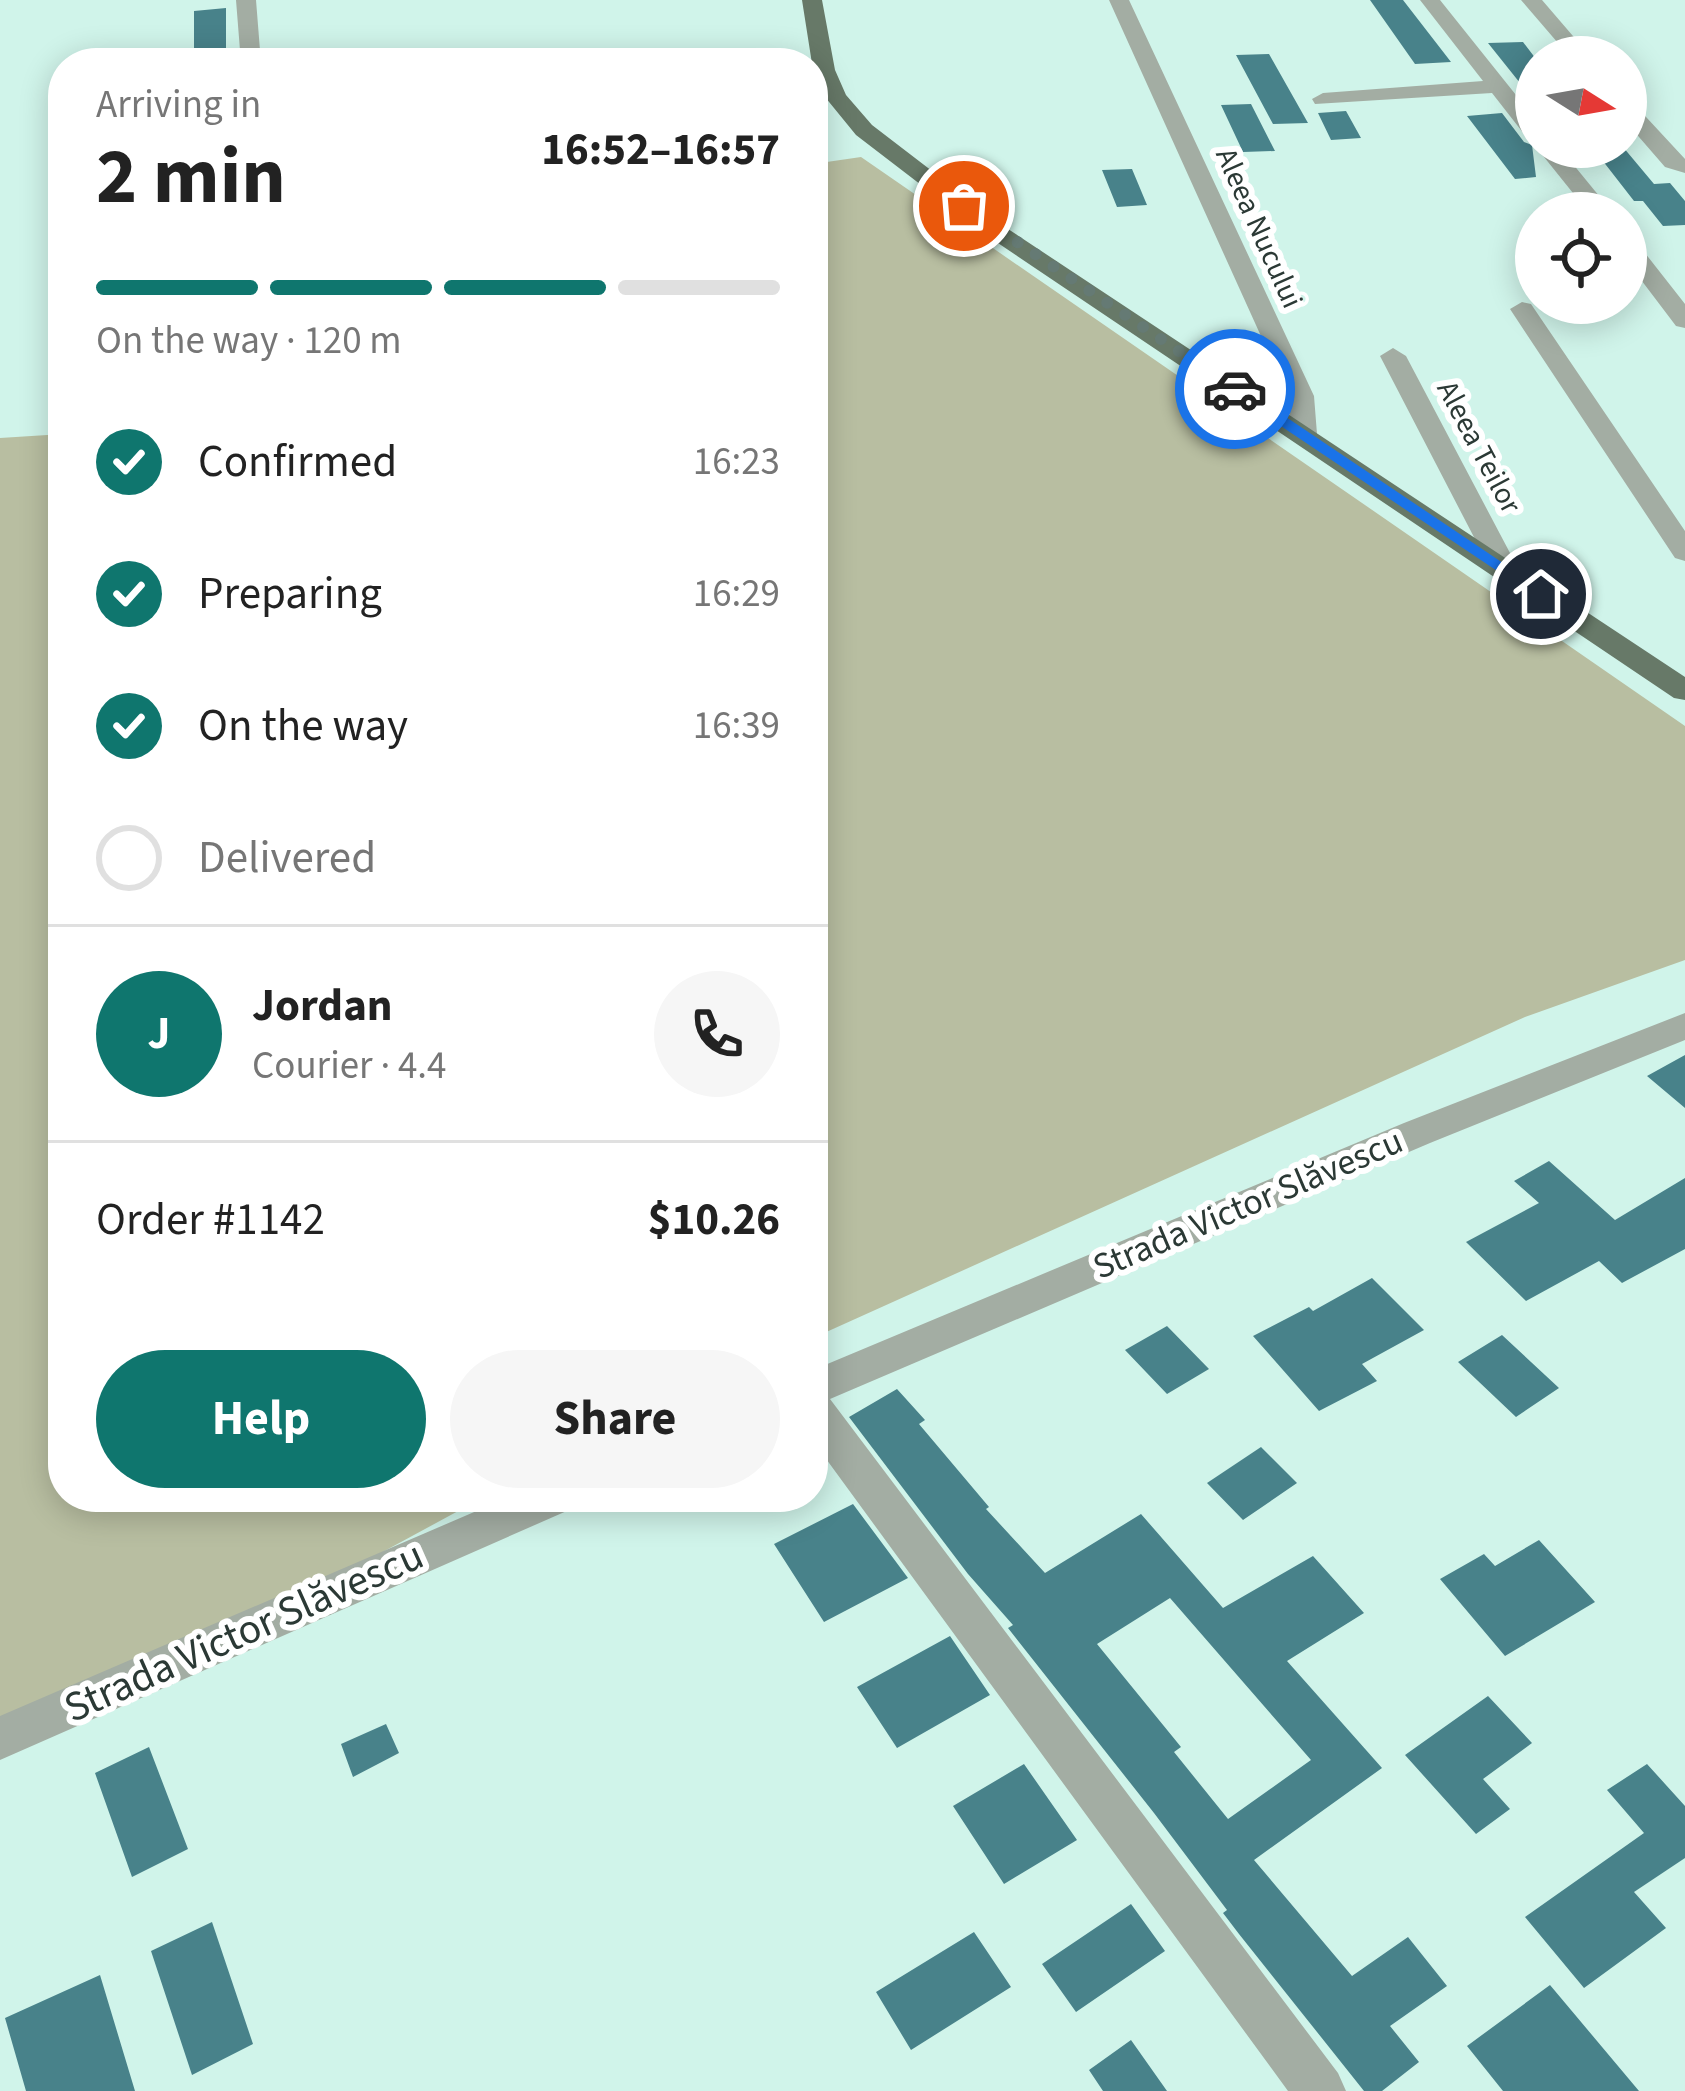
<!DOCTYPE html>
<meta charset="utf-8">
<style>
body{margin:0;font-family:"Source Sans 3",sans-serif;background:#f6f6f6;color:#222;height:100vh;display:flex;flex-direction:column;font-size:45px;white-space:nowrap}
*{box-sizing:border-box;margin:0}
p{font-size:39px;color:#767676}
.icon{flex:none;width:66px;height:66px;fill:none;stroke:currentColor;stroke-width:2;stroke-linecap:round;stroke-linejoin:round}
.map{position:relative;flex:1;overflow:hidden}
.panel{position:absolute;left:48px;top:48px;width:780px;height:1464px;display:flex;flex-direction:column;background:#fff;border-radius:48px;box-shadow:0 6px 30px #0003}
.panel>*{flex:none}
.needle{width:78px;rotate:101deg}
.fabs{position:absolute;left:1515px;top:36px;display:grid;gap:24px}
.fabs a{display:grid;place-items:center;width:132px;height:132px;border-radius:50%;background:#fff;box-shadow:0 6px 30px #0003;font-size:60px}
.pin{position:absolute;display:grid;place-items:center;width:102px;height:102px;color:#fff;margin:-51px;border:6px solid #fff;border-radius:50%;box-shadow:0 3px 12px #0007}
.courier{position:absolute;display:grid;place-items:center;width:120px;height:120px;margin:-60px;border:9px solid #1a73e8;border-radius:50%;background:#fff;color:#222;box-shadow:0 3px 15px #0007}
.summary em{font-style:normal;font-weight:700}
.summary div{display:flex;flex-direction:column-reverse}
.summary{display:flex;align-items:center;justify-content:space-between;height:204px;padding:0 48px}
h1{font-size:78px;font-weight:700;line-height:90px}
.bar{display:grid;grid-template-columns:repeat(4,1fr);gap:18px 12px;align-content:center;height:144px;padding:0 48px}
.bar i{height:15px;border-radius:9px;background:#e0e0e0}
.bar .active{background:#0f766e}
.bar p{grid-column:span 4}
.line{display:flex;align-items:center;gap:30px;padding:0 48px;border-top:3px solid #e0e0e0}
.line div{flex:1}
.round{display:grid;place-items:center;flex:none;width:126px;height:126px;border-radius:63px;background:#f6f6f6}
ol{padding:0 48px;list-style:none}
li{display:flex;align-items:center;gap:36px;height:132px}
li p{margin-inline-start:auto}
li .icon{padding:12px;border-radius:50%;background:#0f766e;color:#fff;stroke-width:4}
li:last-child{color:#767676}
li i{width:66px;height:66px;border:6px solid #e0e0e0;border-radius:50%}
.cta{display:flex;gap:24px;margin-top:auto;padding:24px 48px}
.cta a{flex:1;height:138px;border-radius:72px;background:#0f766e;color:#fff;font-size:48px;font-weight:700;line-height:138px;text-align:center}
.cta a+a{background:#f6f6f6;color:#222}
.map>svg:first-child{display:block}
.green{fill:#b8bea1}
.building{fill:#48828a;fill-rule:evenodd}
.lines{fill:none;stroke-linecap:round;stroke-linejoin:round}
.street{fill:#a3ada3;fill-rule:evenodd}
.primary{fill:#677968;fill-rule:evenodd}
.route{fill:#1a73e8}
.done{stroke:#657a74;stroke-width:12;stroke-dasharray:0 21.6}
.labels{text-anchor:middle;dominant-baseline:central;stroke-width:12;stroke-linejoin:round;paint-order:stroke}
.far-street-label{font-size:30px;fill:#2b3935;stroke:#fff}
.street-label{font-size:36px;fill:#2b3935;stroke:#fff}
.near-street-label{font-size:42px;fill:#2b3935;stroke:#fff}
</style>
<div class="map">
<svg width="1685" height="2091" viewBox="0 0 1685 2091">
<rect width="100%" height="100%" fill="#d0f4ea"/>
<path class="green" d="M 861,157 L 1685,726 L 1685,960 L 1525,1017 L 813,1338 L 813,164 Z
M 63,434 L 63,1497 L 484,1497 L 272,1612 L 0,1718 L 0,438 Z"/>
<path class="building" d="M 1370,0 L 1403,0 L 1451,62 L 1415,64 Z
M 226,8 L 226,53 L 194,55 L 194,11 Z
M 1523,42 L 1536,59 L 1536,103 L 1488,43 Z
M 1269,54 L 1308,123 L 1273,124 L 1236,55 Z
M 1251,104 L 1275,151 L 1243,152 L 1221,105 Z
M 1346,111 L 1361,138 L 1331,140 L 1318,113 Z
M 1502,113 L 1524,142 L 1532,145 L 1536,177 L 1515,179 L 1467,116 Z
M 1592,147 L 1623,147 L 1654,184 L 1670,183 L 1685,201 L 1685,225 L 1663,226 L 1643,201 L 1634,201 Z
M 1132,169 L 1147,205 L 1117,207 L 1102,170 Z
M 1685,1055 L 1685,1108 L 1647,1076 Z
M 1549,1161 L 1615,1220 L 1685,1178 L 1685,1249 L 1622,1283 L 1599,1261 L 1526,1301 L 1466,1242 L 1539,1203 L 1514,1181 Z
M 1372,1278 L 1424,1330 L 1362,1364 L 1377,1381 L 1319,1411 L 1253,1336 L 1309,1307 L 1313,1311 Z
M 1167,1326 L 1209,1369 L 1167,1394 L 1125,1350 Z
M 1502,1335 L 1559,1388 L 1516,1417 L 1458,1362 Z
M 897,1389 L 925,1420 L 919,1424 L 989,1507 L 986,1509 L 1045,1573 L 1141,1514 L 1223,1608 L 1313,1556 L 1364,1613 L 1287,1661 L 1382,1768 L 1254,1860 L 1352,1976 L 1408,1937 L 1447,1986 L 1390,2026 L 1419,2062 L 1382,2091 L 1364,2091 L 1239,1934 L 1223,1913 L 1227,1910 L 1154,1813 L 1008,1628 L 1013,1625 L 968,1574 L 849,1417 ZM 1170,1598 L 1311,1760 L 1228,1819 L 1174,1752 L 1181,1747 L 1097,1644 Z
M 1261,1447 L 1297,1483 L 1243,1520 L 1207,1483 Z
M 853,1504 L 908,1578 L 824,1622 L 774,1544 Z
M 1539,1540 L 1595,1602 L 1505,1656 L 1440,1579 L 1484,1554 L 1495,1566 Z
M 950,1636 L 990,1695 L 897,1748 L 857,1687 Z
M 1488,1696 L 1532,1743 L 1483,1779 L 1510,1809 L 1476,1834 L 1405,1755 Z
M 386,1724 L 399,1753 L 353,1777 L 341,1744 Z
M 149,1747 L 188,1849 L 132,1877 L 95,1773 Z
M 1024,1764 L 1077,1840 L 1004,1884 L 953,1806 Z
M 1647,1764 L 1685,1806 L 1685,1858 L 1634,1892 L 1666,1928 L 1584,1988 L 1525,1917 L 1644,1833 L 1607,1790 Z
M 1131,1904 L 1165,1951 L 1076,2012 L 1042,1964 Z
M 212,1922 L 253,2044 L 192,2075 L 151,1951 Z
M 974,1932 L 1011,1987 L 911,2050 L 876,1992 Z
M 100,1975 L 135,2091 L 26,2091 L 5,2018 Z
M 1550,1985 L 1639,2091 L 1503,2091 L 1467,2046 Z
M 1131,2040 L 1167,2091 L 1103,2091 L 1089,2070 Z"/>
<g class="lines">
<path class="street" d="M 236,0 L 256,0 L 261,63 L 241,63 Z
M 1109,0 L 1129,0 L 1314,396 L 1317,434 L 1313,440 L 1304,442 L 1291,434 L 1288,396 Z
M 1420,0 L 1440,0 L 1536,120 L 1536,141 L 1528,139 L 1492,93 L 1315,104 L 1312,99 L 1323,93 L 1483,81 Z
M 1521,0 L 1542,0 L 1591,57 L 1570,57 Z
M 1626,103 L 1634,104 L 1685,159 L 1685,173 L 1665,167 L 1626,122 Z
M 1536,147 L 1559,147 L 1613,213 L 1589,213 Z
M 1626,237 L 1634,239 L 1685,304 L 1685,328 L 1676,326 L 1626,260 Z
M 1522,302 L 1531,304 L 1685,531 L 1685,561 L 1675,558 L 1510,309 Z
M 1393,348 L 1406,356 L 1519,570 L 1515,576 L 1495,576 L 1491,570 L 1380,356 Z
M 1685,1013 L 1685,1040 L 1430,1143 L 830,1399 L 1338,2073 L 1346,2091 L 1288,2091 L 813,1441 L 813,1370 L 1404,1123 Z
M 509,1497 L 575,1497 L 569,1510 L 0,1760 L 0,1716 Z"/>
<path class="primary" d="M 802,0 L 822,0 L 835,70 L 846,95 L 872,125 L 1005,227 L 1685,677 L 1685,700 L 1674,698 L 989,237 L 856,135 L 825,97 L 813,70 Z"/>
</g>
<path class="route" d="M 1235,384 L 1240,386 L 1549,594 L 1536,597 L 1230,392 Z"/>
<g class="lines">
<path class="done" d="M 964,206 L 1235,389"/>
</g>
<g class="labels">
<g class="far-street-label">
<text transform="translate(1259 228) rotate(66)">Aleea Nucului</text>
<text transform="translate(1479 447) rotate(62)">Aleea Teilor</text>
</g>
<g class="street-label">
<text transform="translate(1248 1204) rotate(-23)">Strada Victor Slăvescu</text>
</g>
<g class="near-street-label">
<text transform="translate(244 1632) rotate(-24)">Strada Victor Slăvescu</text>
</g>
</g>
</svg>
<div class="fabs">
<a><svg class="needle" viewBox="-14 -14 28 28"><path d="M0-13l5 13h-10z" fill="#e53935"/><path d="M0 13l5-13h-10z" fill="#767676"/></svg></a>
<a><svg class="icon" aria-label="locate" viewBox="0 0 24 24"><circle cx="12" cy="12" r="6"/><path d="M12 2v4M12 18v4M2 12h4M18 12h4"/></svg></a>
</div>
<div class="pin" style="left:964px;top:206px;background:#ea580c"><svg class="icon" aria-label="bag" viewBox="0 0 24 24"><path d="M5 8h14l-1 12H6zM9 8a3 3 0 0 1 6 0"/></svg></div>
<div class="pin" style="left:1541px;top:594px;background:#1f2937"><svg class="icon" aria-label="home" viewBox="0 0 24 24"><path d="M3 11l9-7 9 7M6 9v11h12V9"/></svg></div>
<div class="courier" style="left:1235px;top:389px"><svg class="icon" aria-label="car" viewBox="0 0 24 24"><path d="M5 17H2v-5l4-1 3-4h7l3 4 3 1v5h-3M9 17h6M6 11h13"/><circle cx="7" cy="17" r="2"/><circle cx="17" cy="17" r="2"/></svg></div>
<section class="panel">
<div class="summary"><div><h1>2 min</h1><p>Arriving in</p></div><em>16:52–16:57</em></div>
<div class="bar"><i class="active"></i><i class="active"></i><i class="active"></i><i></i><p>On the way · 120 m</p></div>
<ol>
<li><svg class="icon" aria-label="check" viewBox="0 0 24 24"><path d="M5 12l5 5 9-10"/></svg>Confirmed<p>16:23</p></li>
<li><svg class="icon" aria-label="check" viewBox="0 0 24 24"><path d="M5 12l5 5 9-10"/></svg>Preparing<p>16:29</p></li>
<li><svg class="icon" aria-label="check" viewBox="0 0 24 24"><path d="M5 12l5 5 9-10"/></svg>On the way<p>16:39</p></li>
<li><i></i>Delivered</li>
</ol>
<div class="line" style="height:216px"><b class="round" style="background:#0f766e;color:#fff">J</b><div><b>Jordan</b><p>Courier · 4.4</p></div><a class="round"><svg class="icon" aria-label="phone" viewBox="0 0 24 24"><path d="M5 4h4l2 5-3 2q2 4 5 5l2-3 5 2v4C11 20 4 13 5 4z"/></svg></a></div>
<div class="line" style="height:156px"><div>Order #1142</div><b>$10.26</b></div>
<div class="cta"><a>Help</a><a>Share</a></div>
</section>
</div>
